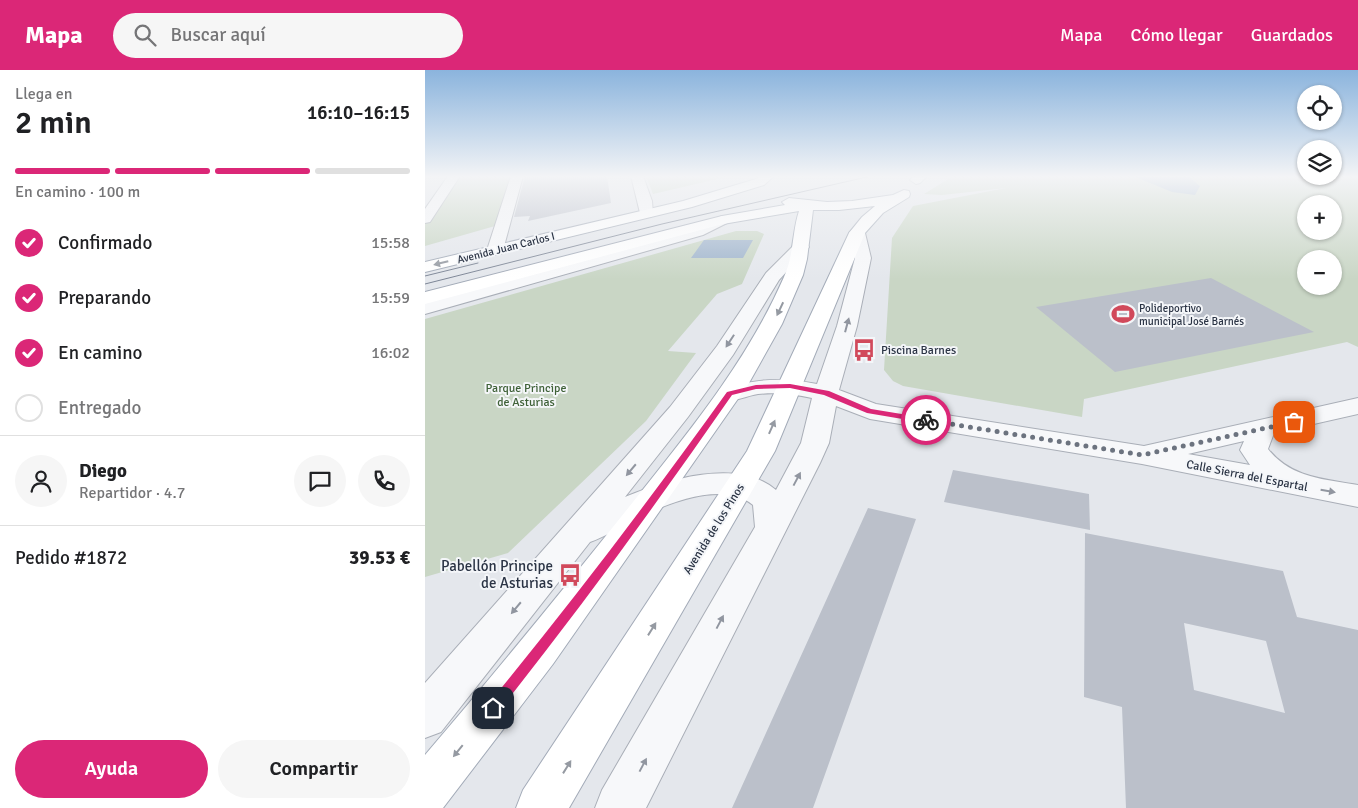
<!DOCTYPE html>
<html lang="es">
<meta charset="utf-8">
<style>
body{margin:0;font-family:Signika,sans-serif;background:#f6f6f6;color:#202124;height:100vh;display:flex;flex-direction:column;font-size:19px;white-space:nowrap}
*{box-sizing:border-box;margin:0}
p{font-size:16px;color:#757577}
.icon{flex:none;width:28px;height:28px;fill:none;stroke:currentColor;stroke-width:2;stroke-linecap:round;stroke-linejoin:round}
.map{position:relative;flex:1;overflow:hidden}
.drawer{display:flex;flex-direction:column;background:#fff;width:425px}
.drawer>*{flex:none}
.buttons{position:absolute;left:872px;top:15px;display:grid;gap:10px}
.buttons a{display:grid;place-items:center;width:45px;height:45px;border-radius:50%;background:#fff;box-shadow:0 1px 4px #0004;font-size:25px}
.pin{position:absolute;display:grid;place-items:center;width:42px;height:42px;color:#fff;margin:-21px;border-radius:10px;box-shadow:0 2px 8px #0006}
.courier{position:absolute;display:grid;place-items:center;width:50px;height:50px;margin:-25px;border:4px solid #db2777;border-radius:50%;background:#fff;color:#222;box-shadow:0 1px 6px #0007}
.summary em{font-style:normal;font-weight:600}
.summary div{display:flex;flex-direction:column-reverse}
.summary{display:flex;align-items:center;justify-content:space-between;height:85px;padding:0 15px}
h1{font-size:32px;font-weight:600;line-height:38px}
.bar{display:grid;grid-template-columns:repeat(4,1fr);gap:8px 5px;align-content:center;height:60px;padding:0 15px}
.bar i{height:6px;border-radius:4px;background:#e0e0e0}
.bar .on{background:#db2777}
.bar p{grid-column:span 4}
.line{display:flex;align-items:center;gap:12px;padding:0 15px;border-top:1px solid #e0e0e0}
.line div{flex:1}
.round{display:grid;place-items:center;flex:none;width:52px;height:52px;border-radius:26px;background:#f6f6f6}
ol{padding:0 15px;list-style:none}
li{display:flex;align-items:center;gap:15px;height:55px}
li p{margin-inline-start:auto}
li .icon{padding:5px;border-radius:50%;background:#db2777;color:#fff;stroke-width:4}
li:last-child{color:#757577}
li i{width:28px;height:28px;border:2px solid #e0e0e0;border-radius:50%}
.cta{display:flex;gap:10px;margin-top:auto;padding:10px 15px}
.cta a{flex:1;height:58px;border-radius:30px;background:#db2777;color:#fff;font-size:20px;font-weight:600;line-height:58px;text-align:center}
.cta a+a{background:#f6f6f6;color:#202124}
header{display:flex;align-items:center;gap:30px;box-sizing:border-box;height:70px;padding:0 25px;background:#db2777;color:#fff}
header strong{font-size:24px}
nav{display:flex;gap:28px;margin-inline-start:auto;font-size:18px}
.search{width:350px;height:45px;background:#f6f6f6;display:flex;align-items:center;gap:12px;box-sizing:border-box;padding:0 18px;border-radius:28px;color:#757577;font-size:19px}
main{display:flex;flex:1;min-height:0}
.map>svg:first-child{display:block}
.green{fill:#c9d6c5;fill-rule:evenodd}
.water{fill:#9fb4cc}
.building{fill:#bbc0ca;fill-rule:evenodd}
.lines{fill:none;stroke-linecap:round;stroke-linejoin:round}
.minor-casing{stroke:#a9aeb7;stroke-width:2}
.major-casing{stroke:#a3abb8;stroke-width:2}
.minor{fill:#f7f8fa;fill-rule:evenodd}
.major{fill:#fff;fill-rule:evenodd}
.tram{stroke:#7d8696;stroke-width:1}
.oneway{fill:#959aa2}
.oneway2{fill:#9196a0}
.route{fill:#db2777}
.done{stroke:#6c737f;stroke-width:5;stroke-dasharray:0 9}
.labels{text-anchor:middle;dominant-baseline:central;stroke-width:4;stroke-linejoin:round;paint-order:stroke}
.far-street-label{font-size:11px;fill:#2b3445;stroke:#f4f6f9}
.far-poi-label{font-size:11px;fill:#2b3445;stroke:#f4f6f9;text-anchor:start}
.poi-label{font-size:12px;fill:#2b3445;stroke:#f4f6f9;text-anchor:start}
.park-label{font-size:12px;fill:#3f6138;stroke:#f4f6f9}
.street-label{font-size:12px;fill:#2b3445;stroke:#f4f6f9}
.near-poi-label{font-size:15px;fill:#2b3445;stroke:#f4f6f9;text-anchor:end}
</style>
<header>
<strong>Mapa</strong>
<div class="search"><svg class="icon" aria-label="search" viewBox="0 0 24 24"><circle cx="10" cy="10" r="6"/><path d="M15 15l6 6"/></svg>Buscar aquí</div>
<nav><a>Mapa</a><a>Cómo llegar</a><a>Guardados</a></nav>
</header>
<main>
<section class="drawer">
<div class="summary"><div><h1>2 min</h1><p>Llega en</p></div><em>16:10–16:15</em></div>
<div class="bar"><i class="on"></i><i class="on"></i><i class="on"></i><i></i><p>En camino · 100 m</p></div>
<ol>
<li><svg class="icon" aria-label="check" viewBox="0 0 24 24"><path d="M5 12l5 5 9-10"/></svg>Confirmado<p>15:58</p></li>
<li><svg class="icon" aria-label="check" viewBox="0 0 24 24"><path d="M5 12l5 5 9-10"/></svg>Preparando<p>15:59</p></li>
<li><svg class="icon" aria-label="check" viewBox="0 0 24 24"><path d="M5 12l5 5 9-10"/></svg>En camino<p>16:02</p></li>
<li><i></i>Entregado</li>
</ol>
<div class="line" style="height:90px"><a class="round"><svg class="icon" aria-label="person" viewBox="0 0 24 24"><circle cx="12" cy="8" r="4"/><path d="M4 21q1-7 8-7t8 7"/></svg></a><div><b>Diego</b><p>Repartidor · 4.7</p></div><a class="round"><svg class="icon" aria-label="chat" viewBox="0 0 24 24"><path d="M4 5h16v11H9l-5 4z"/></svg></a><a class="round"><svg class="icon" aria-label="phone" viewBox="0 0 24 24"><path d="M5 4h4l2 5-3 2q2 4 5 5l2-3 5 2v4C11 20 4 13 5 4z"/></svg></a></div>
<div class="line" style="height:65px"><div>Pedido #1872</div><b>39.53 €</b></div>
<div class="cta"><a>Ayuda</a><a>Compartir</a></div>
</section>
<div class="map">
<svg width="933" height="738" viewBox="0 0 933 738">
<rect width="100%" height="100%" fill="#e4e7ec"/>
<path class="green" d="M 29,106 L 92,106 L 77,154 L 0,176 L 0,149 Z
M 221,106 L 305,106 L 228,124 Z
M 528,106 L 933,106 L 933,277 L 922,272 L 659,329 L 657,347 L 478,316 L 468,311 L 459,300 L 467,168 L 488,136 L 581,118 L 517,125 L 499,124 ZM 881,134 L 909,134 L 909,161 L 881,161 ZM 881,189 L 909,189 L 909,216 L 881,216 Z
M 311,161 L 332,161 L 339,164 L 317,214 L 292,224 L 243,281 L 271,283 L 221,351 L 83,483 L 0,507 L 0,249 Z"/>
<path class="water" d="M 708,106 L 763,106 L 775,116 L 770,125 L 747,122 Z
M 279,170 L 328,170 L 318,188 L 266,188 Z"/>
<path class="building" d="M 100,106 L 182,106 L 186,133 L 103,151 L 105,146 L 89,147 Z
M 786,208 L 889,262 L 690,302 L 611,237 Z
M 528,400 L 664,424 L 665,460 L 519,432 Z
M 443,438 L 491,449 L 388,738 L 307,738 Z
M 660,463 L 858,501 L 872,547 L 933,560 L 933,738 L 701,738 L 697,637 L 659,627 ZM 759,553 L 841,571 L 860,643 L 769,620 Z"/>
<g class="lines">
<defs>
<path id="minor" d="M 23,106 L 35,106 L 5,152 L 0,153 L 0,139 Z
M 86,106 L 98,106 L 78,180 L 76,183 L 64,183 L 62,180 Z
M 206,106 L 218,106 L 227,131 L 228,144 L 226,147 L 216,147 Z
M 297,146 L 302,147 L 304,150 L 302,153 L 278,165 L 0,244 L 0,232 L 268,159 Z
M 432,158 L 437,160 L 440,163 L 446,188 L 432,256 L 414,320 L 451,334 L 719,376 L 933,328 L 933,344 L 849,363 L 843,379 C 866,408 899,409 933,415 L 933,437 L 717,394 L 445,349 L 411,336 L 404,373 L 395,393 L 221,738 L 170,738 L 177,720 L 330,457 L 328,435 C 298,409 237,435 207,451 C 193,458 180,467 165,472 L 16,662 L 0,668 L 0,613 L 245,337 L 292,276 L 341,203 L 370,174 L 382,174 L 384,177 L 354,210 L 308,285 L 263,347 L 200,427 C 241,410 313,387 351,420 L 376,373 L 387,328 C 369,324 352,322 333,324 C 320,326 309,333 295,329 L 292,324 L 295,319 C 332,309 354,307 392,314 L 412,256 L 430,188 L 424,163 L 427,160 ZM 819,371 L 815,380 L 825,395 L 763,384 Z"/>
<path id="major" d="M 336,106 L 349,106 L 339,115 L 267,137 L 0,202 L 0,192 L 258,131 L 331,109 Z
M 489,106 L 502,106 L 495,113 L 491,114 L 485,110 Z
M 479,120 L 484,121 L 485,124 L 484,127 L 458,143 L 440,163 L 350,381 L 144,738 L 91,738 L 98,720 L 322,381 L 424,163 L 437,147 L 450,136 L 414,140 L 388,140 L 382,189 L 378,205 L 357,254 L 324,313 L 128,594 L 18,738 L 0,738 L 0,685 C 70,603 137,521 204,437 C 262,364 322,292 359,207 C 369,185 367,162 374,141 L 298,154 L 0,234 L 0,222 L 297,146 L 360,135 L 357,132 L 364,128 L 402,132 L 427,131 L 468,125 Z"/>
</defs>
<use href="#minor" class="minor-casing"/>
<use href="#major" class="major-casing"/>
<use href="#minor" class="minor"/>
<use href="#major" class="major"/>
<path class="tram" d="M 0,206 L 53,193
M 0,214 L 237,154 L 446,106"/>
</g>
<defs><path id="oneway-solid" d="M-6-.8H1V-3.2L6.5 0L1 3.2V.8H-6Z" transform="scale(1.25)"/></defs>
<g class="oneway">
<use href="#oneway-solid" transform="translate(16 193) rotate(166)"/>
<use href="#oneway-solid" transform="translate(355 239) rotate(115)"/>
<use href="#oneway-solid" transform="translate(347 357) rotate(-66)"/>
<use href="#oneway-solid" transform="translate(227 559) rotate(-58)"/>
<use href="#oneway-solid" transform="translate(33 681) rotate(129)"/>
<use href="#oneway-solid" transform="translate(142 697) rotate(-58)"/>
</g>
<g class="oneway2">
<use href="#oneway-solid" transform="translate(422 255) rotate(-75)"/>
<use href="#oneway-solid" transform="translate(305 271) rotate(123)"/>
<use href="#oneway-solid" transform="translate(206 400) rotate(130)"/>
<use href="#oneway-solid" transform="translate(372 409) rotate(-62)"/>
<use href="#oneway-solid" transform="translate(903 421) rotate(10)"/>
<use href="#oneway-solid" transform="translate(91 538) rotate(130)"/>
<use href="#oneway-solid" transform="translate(295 552) rotate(-62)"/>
<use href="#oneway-solid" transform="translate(218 695) rotate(-62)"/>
</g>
<linearGradient id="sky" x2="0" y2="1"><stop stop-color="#8bb4dd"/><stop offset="0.51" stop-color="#f3f4f6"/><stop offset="1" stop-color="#f3f4f6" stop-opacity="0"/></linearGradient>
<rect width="933" height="209" fill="url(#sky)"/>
<path class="route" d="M 365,314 L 404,321 L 446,339 L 501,348 L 505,350 L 501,353 L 442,343 L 399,325 L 365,318 L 331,319 L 307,325 C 232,433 155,539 73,642 L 68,644 L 64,642 L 62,638 L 64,633 C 147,532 226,428 302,322 L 331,315 Z"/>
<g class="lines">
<path class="done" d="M 501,350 L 717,385 L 869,352"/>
</g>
<defs>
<symbol id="stadium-bare" viewBox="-9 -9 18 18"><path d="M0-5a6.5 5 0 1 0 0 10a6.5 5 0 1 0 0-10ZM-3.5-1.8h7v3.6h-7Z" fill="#d1495b" stroke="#f4f6f9" stroke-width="2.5" paint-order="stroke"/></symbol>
<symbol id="bus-bare" viewBox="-9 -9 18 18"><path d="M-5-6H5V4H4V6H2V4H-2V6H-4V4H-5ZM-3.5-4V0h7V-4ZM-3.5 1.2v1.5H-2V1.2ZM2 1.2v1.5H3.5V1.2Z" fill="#d1495b" stroke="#f4f6f9" stroke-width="2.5" paint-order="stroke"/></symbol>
</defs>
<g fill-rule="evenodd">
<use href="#stadium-bare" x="682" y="228" width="32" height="32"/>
<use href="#bus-bare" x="423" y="264" width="32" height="32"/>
<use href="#bus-bare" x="129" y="489" width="32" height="32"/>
</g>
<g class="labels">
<g class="far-street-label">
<text transform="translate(81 178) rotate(-14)">Avenida Juan Carlos I</text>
</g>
<g class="far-poi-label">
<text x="714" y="238">Polideportivo<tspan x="714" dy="13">municipal José Barnés</tspan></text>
</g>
<g class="poi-label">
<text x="456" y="280">Piscina Barnes</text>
</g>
<g class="park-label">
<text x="101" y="318">Parque Principe<tspan x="101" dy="14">de Asturias</tspan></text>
</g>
<g class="street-label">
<text transform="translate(822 406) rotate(11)">Calle Sierra del Espartal</text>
<text transform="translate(289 459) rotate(-58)">Avenida de los Pinos</text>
</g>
<g class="near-poi-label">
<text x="128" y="496">Pabellón Principe<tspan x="128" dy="17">de Asturias</tspan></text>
</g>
</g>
</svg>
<div class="buttons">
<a><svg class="icon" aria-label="locate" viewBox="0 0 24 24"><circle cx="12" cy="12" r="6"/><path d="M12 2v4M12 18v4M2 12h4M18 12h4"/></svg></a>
<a><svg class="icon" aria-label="layers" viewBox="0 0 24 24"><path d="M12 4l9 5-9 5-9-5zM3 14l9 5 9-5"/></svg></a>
<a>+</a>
<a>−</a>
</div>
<div class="pin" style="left:869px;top:352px;background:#ea580c"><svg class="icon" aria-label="bag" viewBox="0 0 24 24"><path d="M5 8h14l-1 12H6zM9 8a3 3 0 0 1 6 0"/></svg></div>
<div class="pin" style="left:68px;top:638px;background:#1f2937"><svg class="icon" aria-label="home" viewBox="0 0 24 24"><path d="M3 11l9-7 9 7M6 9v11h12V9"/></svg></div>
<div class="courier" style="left:501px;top:350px"><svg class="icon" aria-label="bike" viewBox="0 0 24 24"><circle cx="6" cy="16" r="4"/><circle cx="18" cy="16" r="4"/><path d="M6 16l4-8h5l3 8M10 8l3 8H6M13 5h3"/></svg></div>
</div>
</main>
